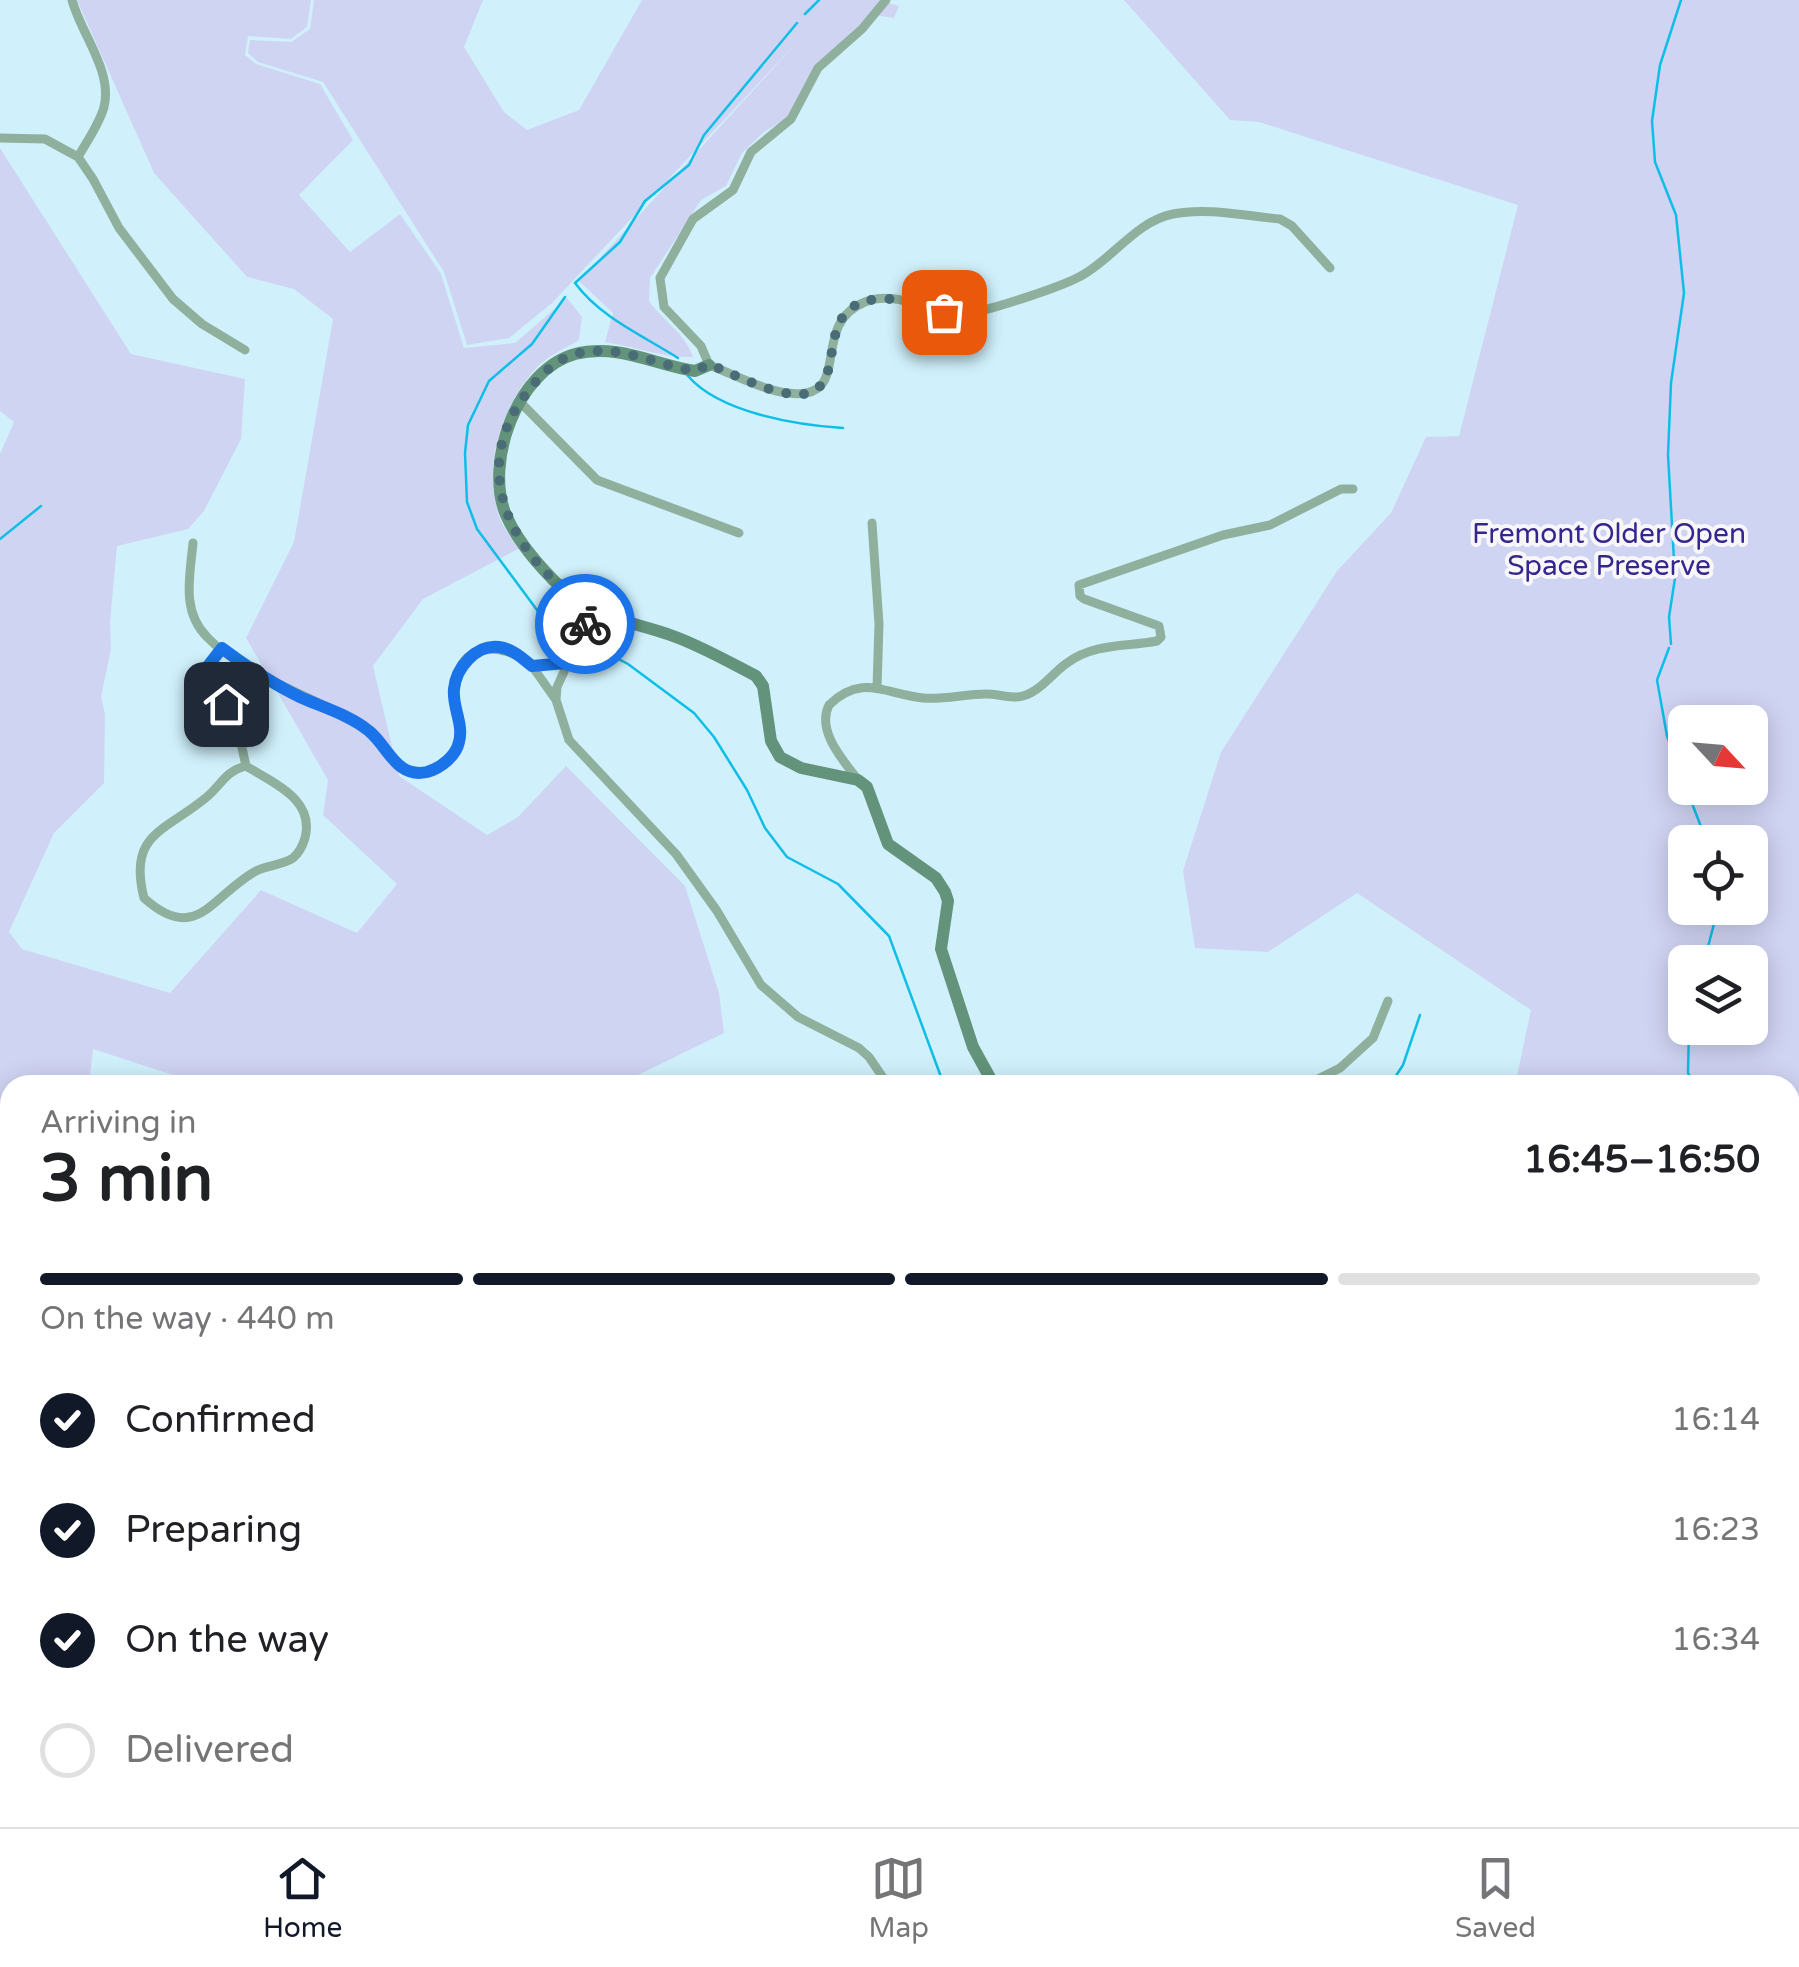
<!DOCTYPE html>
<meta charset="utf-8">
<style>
body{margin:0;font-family:"Varela Round",sans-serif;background:#f6f6f6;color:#202124;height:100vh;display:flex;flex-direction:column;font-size:38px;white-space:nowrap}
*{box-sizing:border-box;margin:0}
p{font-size:32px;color:#757577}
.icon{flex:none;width:55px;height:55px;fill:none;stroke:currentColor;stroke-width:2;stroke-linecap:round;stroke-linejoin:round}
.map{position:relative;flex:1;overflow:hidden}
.sheet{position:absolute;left:0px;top:1075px;width:1800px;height:752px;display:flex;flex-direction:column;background:#fff;border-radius:30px 30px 0 0;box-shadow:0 5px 25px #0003}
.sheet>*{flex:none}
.needle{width:65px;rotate:116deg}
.tools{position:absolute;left:1668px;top:705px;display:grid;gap:20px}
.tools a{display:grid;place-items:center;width:100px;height:100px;border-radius:15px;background:#fff;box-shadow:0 5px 25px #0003;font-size:50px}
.pin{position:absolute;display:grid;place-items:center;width:85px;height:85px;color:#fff;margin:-42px;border-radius:20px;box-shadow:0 5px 15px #0006}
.courier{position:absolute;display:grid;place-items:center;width:100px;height:100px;margin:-50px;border:8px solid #1a73e8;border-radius:50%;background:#fff;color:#222;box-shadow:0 2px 12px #0007}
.headline em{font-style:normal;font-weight:800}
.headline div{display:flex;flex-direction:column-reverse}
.headline{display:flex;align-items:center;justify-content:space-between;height:170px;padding:0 40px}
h1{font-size:65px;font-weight:800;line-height:75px}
.bar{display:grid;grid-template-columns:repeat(4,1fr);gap:15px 10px;align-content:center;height:120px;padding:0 40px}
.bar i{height:12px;border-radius:8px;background:#e0e0e0}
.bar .on{background:#111827}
.bar p{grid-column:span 4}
ol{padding:0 40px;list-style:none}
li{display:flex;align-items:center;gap:30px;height:110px}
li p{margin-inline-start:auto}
li .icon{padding:10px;border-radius:50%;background:#111827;color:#fff;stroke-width:4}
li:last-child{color:#757577}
li i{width:55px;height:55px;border:5px solid #e0e0e0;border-radius:50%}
.menu{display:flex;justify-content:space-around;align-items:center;height:140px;border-top:2px solid #e0e0e0;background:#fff;font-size:28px;color:#757577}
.menu a{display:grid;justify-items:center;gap:5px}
.menu .on{color:#111827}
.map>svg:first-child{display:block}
.green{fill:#d0d4f3;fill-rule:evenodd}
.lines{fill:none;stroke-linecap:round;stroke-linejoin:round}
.stream{stroke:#0ebee7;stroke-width:2.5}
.street{stroke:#90b09e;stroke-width:9}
.secondary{stroke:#63937a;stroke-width:12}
.done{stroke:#496c76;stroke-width:10;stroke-dasharray:0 18}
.route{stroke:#1a73e8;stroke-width:12}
.labels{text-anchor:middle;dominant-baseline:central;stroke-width:8;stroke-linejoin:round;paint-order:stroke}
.park-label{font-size:28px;fill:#35268f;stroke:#f7f7f7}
</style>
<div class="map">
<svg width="1799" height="1827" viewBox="0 0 1799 1827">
<rect width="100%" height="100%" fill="#d0f1fc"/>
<path class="green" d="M 77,0 L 311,0 L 307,27 L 291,39 L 248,36 L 245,55 L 256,64 L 320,84 L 353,140 L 299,195 L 350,252 L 400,214 L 441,274 L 464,348 L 515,343 L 567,298 L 582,317 L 579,340 C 566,348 550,355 539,365 C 502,404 482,463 499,516 C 503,527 512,539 518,549 L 423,599 L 373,666 L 399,776 L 487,835 L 518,817 L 566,766 L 685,886 L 719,993 L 724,1033 L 636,1076 L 631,1085 L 204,1085 L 93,1049 L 89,1085 L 10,1085 L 10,1273 L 0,1238 L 0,454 L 14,422 L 0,411 L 0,148 L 131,354 L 245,379 L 241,439 L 204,511 L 188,529 L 117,546 L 110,622 L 111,649 L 101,697 L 105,714 L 104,783 L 54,833 L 9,932 L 22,949 L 170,993 L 261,890 L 357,933 L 397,884 L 323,815 L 328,780 L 246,638 L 294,542 L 333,319 L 294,289 L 247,277 L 154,173 Z
M 314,0 L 483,0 L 464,47 L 504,112 L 527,130 L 579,110 L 642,0 L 879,0 L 899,6 L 894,18 L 874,15 L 817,65 L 787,118 L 764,132 L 742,153 L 726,186 L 701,200 L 650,278 L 649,301 C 664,322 684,332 693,357 C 663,358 636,347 605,342 L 613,313 L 579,281 L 801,38 L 552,303 L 509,338 L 467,345 L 444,272 L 323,82 L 258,62 L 248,53 L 250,40 L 291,42 L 310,29 Z
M 1124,0 L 1799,0 L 1799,1397 L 1790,1392 L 1790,1085 L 1515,1085 L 1531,1010 L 1357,893 L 1268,952 L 1195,948 L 1183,871 L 1221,752 L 1337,571 L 1391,513 L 1426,437 L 1459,436 L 1518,205 L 1259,122 L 1230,120 ZM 1685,722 L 1750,722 L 1750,788 L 1685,788 ZM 1685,842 L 1750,842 L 1750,908 L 1685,908 ZM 1685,962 L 1750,962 L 1750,1028 L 1685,1028 Z
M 10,1388 L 10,1525 L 0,1521 L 0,1404 Z
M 610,1818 L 800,1818 L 802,1827 L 606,1827 Z"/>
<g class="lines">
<path class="stream" d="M 805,14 L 819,0
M 678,358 C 642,335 601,318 575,283 L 620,242 L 645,201 L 689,165 L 704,135 L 797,23
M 688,376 C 720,413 797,425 843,428
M 0,539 L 41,506
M 557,637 L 477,529 L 467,502 L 465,453 L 468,425 L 489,381 L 532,344 L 565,297
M 590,644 L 628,664 L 694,713 L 714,737 L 747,790 L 765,828 L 787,857 L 838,884 L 889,936 L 944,1085
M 1671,644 L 1669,617 L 1675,578 L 1668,455 L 1671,383 L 1684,293 L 1676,215 L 1655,162 L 1652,121 L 1660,65 L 1681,0
M 1669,648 L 1657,680 L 1667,736 L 1685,784
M 1686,788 L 1707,842
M 1704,962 L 1715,920 L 1714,908
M 1689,1028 L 1688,1073 L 1695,1085
M 1390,1085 L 1403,1065 L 1420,1015
M 0,1137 L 10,1144
M 1790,1221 L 1799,1233
M 0,1446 L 10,1435
M 1790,1476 L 1799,1470
M 1234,1827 L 1242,1818"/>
<path class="street" d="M 72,0 C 81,34 113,71 104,107 C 99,125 87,141 78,157
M 886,0 L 862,29 L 818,68 L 791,119 L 751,152 L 733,190 L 693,219 L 660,278 L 664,307 L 701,346 L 709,365 C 733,374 762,390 788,393 C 856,402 807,325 865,302 C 899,288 935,318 970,313 C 993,309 1058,288 1079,277 C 1111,261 1136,221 1173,214 C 1206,207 1247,216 1280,219 L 1292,226 L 1330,268
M 0,138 L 45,139 L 78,157 L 93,179 L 119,228 L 173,299 L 202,324 L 245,350
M 520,402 L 597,480 L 739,533
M 872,523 L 879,624 L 877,688
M 193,543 C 190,576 181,611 207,637 C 247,679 318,696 364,728 C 386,743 395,781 429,772 C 443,768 456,755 460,741 C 464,723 452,706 454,688 C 459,641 501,640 532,666 L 566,663
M 592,610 L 557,687 L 556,700 L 569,740 L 676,854 L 717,911 L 761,985 L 798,1017 L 859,1048 L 869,1057 L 888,1085
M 222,648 L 209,667 L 210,681 L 238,729 L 246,766
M 532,666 L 556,700
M 246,766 C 273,783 315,799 305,838 C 303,845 299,853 293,858 C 283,865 267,865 256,871 C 213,894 197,946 144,898 C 128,835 163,832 203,800 C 220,788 224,771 246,766 Z
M 858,780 C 843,760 816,731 829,705 C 862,673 885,694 923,698 C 943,700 965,694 986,694 C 996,694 1006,697 1017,697 C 1037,696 1051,674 1067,663 C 1095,643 1125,647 1157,641 L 1161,637 L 1159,626 L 1084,599 L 1080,596 L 1079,585 L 1223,535 L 1270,525 L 1341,489 L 1353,489
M 1306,1085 L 1340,1068 L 1373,1038 L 1388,1001
M 1790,1512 L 1799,1516
M 1790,1602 L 1790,1604
M 1790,1716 L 1799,1710
M 0,1760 L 10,1739
M 1790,1817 L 1799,1818
M 528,1818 L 542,1827
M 806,1818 L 808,1827
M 1395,1818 L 1414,1827
M 1736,1818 L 1780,1818
M 111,1827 L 116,1818
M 598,1827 L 603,1818
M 998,1827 L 998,1818
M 1267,1827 L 1270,1818
M 1483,1827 L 1486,1818"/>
<path class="secondary" d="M 709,365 L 695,371 C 655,365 618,343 575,354 C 517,370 484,463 506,515 C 519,545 548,577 573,598 C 601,619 641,624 673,636 C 701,646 729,662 756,676 L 763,686 L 771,741 L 780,757 L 801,768 L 858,780 L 867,787 L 888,844 L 936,878 L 945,892 L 948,901 L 941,949 L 973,1047 L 994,1085"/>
</g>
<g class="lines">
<path class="done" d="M 585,624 L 592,610 C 519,564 466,478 523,398 C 536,380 553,360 575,354 C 618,343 655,365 696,371 L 709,364 C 733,374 779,398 804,394 C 854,386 804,295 891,299 C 908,300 927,308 944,312"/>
<path class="route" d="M 226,704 L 210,680 L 208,666 L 222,648 C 246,666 273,684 300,697 C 322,707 350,715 369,731 C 388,746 396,779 427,772 C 441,768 456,756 459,742 C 464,724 452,707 454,689 C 456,668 476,644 499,647 C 513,649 522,658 532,666 L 566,663 L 585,624"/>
</g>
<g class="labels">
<g class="park-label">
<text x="1609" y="534">Fremont Older Open<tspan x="1609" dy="32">Space Preserve</tspan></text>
</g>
</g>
</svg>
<div class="tools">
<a><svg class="needle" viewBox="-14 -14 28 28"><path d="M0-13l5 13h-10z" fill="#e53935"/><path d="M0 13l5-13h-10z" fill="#757577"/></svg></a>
<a><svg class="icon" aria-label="locate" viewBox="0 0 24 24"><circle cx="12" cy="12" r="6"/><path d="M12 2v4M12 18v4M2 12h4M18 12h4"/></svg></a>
<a><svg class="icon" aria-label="layers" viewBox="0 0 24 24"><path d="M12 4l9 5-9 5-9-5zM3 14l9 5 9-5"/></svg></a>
</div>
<div class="pin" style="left:944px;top:312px;background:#ea580c"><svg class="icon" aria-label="bag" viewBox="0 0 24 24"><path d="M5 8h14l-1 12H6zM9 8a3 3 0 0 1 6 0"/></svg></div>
<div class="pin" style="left:226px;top:704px;background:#1f2937"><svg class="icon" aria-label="home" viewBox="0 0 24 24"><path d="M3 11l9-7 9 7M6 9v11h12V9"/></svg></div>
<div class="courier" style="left:585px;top:624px"><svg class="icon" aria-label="bike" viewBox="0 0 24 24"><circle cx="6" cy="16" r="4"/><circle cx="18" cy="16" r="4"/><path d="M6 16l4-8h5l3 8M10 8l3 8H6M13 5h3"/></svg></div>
<section class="sheet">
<div class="headline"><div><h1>3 min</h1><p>Arriving in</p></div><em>16:45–16:50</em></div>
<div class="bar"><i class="on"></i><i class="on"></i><i class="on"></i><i></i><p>On the way · 440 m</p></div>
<ol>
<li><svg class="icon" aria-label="check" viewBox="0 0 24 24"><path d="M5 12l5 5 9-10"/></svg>Confirmed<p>16:14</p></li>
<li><svg class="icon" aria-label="check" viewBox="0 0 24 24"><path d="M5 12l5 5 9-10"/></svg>Preparing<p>16:23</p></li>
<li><svg class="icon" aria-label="check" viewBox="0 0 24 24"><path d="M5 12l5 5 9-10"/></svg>On the way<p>16:34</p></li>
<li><i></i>Delivered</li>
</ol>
</section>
</div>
<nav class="menu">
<a class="on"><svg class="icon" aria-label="home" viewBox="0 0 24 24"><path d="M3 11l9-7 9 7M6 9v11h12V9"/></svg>Home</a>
<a><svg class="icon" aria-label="map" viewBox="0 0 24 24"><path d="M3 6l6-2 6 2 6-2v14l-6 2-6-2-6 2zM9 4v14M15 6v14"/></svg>Map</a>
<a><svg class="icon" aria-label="saved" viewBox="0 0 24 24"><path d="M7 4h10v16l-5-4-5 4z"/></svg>Saved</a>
</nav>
